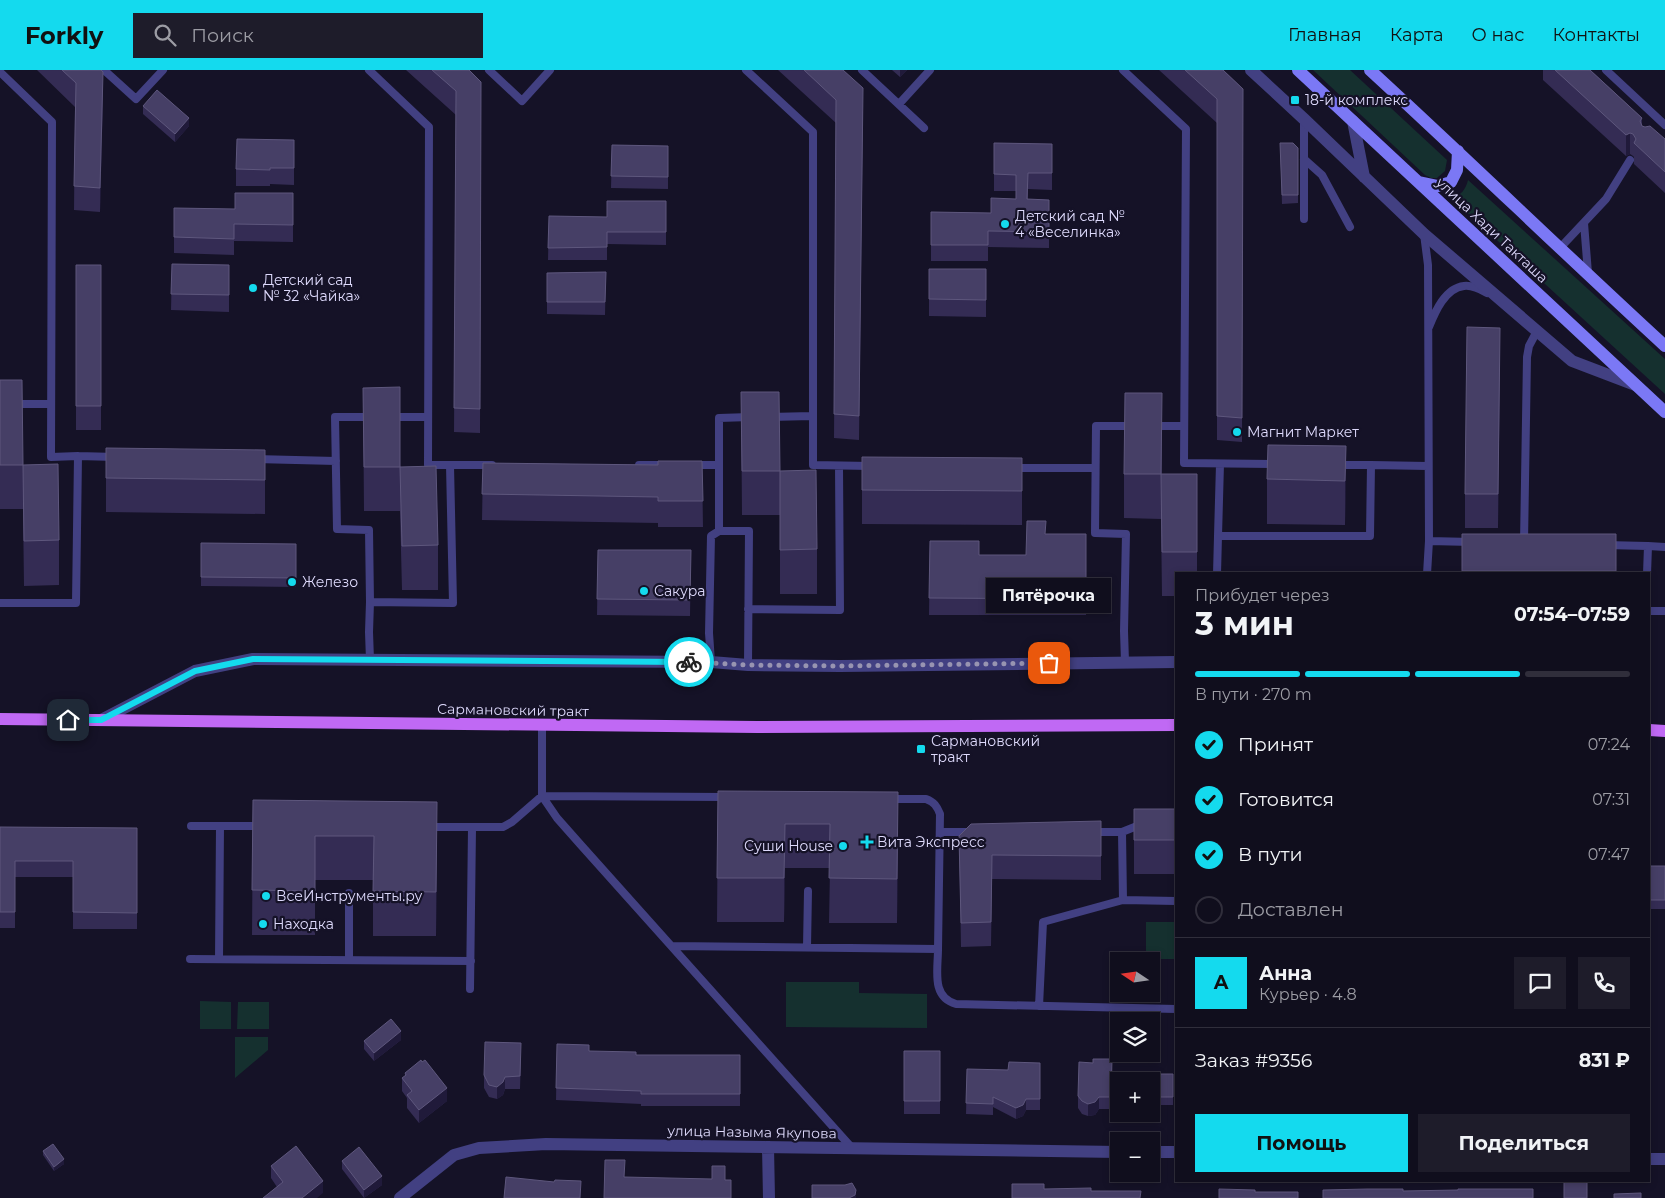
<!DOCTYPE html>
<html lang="ru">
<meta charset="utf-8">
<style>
body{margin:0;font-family:Montserrat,sans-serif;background:#1e1c2a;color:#f1f3f6;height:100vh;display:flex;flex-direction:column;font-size:19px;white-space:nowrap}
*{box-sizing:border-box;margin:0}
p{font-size:16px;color:#9c9ca4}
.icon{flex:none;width:28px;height:28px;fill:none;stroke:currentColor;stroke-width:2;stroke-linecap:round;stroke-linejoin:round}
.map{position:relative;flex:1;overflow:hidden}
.side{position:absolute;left:1175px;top:502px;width:475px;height:610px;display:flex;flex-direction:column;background:#100e1d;border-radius:0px;box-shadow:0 2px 8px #0003,0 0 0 1px #302e3b}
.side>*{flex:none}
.needle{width:32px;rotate:283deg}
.tools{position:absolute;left:1110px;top:882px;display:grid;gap:10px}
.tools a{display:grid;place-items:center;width:50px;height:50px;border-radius:0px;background:#100e1d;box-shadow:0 2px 8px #0003,0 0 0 1px #302e3b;font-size:25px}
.pin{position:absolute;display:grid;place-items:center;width:42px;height:42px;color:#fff;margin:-21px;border-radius:10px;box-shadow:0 2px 8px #0006}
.courier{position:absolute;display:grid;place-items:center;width:50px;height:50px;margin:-25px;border:4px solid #14daee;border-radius:50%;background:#fff;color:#222;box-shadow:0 1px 6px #0007}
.bubble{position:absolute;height:35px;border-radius:0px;background:#100e1d;box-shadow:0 2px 8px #0003,0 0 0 1px #302e3b;font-size:16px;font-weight:700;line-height:35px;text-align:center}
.headline em{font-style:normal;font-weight:700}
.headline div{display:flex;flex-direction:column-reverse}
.headline{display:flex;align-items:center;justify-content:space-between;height:85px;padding:0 20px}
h1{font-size:32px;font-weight:700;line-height:38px}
.bar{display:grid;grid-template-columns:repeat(4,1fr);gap:8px 5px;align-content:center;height:60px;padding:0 20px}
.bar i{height:6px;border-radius:4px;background:#302e3b}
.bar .selected{background:#14daee}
.bar p{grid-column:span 4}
.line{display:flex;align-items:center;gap:12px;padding:0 20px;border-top:1px solid #302e3b}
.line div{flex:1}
.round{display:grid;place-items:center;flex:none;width:52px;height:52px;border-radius:0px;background:#1e1c2a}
ol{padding:0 20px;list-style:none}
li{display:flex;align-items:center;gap:15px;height:55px}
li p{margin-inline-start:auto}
li .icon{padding:5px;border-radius:50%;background:#14daee;color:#111;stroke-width:4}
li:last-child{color:#9c9ca4}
li i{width:28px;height:28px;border:2px solid #302e3b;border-radius:50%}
.cta{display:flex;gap:10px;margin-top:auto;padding:10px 20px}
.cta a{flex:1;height:58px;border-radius:0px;background:#14daee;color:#111;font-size:20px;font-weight:700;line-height:58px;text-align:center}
.cta a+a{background:#1e1c2a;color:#f1f3f6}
header{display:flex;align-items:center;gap:30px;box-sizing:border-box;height:70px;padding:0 25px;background:#14daee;color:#111}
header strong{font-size:24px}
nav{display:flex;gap:28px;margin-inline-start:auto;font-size:18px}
.search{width:350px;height:45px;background:#1e1c2a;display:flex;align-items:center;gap:12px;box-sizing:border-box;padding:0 18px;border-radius:0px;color:#9c9ca4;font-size:19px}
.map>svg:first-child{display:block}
.green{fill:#15302f}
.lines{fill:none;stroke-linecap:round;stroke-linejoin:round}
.lane{stroke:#424082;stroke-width:8}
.street{stroke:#424082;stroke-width:12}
.secondary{stroke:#7b78f5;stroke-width:12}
.primary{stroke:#c069f4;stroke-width:12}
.wall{fill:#342c54}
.shaded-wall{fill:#201a3a}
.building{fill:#463f66;stroke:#5e577d}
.done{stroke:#9894b1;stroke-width:5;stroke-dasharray:0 9}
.route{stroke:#14daee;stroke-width:6}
.poi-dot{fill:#14daee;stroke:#151227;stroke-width:2}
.labels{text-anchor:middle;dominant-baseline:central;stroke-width:4.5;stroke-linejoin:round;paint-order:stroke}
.poi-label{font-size:14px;fill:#dedafc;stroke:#151227;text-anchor:start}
.street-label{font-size:14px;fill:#dedafc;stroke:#151227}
</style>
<header>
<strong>Forkly</strong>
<div class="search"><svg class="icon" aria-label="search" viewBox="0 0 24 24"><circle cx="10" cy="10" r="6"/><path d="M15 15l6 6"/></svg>Поиск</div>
<nav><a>Главная</a><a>Карта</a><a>О нас</a><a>Контакты</a></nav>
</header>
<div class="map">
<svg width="1665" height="1128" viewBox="0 0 1665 1128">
<rect width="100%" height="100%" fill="#151227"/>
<path class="green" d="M 1313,0 L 1350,0 L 1447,90 L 1445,101 L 1437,108 L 1431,108 L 1425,105 Z
M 1468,110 L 1665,289 L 1665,324 L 1451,128 C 1461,126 1466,119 1468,110 Z
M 1146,852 L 1176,852 L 1176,889 L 1146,889 Z
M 786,912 L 859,912 L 859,923 L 927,924 L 927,958 L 786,957 Z
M 200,931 L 231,932 L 231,959 L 200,959 Z
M 238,932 L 269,932 L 269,959 L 237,959 Z
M 235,967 L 268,967 L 268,980 L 235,1008 Z"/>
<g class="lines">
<path class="lane" d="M 104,0 L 136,29 L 163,0
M 369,0 L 429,57 L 428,395 L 450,395 L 453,533 L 370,532 L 369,562 L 370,590
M 489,0 L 522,31 L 550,0
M 746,0 L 813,62 L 813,395 L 871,396
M 862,0 L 924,58
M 1123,0 L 1186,59 L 1184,393 L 1277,394
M 1606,0 L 1665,55
M 0,2 L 52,52 L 51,387 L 78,386 L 76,533 L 0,533
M 899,34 L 930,0
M 1304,49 L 1304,149
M 1304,89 L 1322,105 L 1350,157
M 1584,153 L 1588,203
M 1424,164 L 1428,195 L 1429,471 L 1427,504
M 1559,179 L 1606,129 L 1630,90
M 1429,257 C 1435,242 1445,218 1464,216 C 1472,215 1480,219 1487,223
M 0,334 L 51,334
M 390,347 L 428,347
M 769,347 L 812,346
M 1153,356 L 1184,356
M 78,386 L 116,387
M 255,389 L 336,391
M 450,395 L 492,395
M 639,395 L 667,395
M 694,395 L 719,395
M 1371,395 L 1428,396
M 1013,398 L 1095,398
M 1218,466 L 1220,394
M 1429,471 L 1472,472
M 1524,473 L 1527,287 L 1529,276 L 1537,261
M 1605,475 L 1648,476 L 1647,504
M 1648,476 L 1665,477
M 1217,504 L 1218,466 L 1370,466 L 1371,395 L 1336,395
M 370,532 L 369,460 L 337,459 L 335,347 L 371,347
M 748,539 L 840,540 L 839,396
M 1649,541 L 1665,541
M 711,592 L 709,563 L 711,466 L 719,461
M 1125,592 L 1124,561 L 1126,464 L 1095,463 L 1096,356 L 1134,356
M 748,595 L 749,461 L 719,461 L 719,348 L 750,347
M 542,655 L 542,726 L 557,748 L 580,774 L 852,1078
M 191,756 L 263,756
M 427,757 L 503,757 L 512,752 L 542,726 L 727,727
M 940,762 L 973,762
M 1092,762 L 1122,762 L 1123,830 L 1176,831
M 1122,762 L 1142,754
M 672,876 L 938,879 L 940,744 C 937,736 934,732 926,729 L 888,729
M 807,877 L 808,821
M 938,879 C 938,900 931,927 956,934 L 1176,939
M 190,889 L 471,891
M 219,889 L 220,756
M 349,890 L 349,823
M 470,919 L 472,758
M 1039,936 L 1043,852 L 1123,830"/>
<path class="street" d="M 1251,0 L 1304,49 L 1424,164 L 1572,291 L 1635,315
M 1353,51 L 1364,107
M 101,650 L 195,601 L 253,589 L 711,592 L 748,595 L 840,596 L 1176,592
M 768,1077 L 769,1128
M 1151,1082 L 1176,1082
M 1649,1089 L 1665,1089
M 400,1128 L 454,1085 L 479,1078 L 546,1074 L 1119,1082"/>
<path class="secondary" d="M 1298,0 L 1665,342
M 1370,0 C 1469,91 1566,185 1665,276
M 1419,112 L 1438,116 L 1451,112 L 1457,100 L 1458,81"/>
<path class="primary" d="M 0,649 L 757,657 L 1176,655
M 1649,660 L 1665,661"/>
</g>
<path class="wall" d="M 37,0 L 101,0 L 103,26 L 100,142 L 74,140 L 75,37 Z
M 406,0 L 469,0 L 481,12 L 480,363 L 454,362 L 456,45 Z
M 778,0 L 843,0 L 863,42 L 859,370 L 834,368 L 836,53 Z
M 892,0 L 907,0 L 900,7 Z
M 1159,0 L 1223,0 L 1243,19 L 1242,372 L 1217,370 L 1217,53 Z
M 1543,0 L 1590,0 L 1642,48 L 1642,56 L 1665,69 L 1665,123 L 1634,94 L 1634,87 L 1633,86 L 1630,84 L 1626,86 L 1543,10 Z
M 143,36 L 189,56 L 175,72 L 143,44 Z
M 994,73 L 1052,74 L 1052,120 L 1028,119 L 1028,129 L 1049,130 L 1049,178 L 988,177 L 988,191 L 931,191 L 931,142 L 991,143 L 1016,129 L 1016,121 L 994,121 Z
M 1280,73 L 1298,78 L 1298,133 L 1282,134 Z
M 612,75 L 668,76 L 668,119 L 611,118 Z
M 294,86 L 294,115 L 270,114 L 270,116 L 236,116 L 236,99 Z
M 666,131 L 666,175 L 607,174 L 607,190 L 548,190 L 549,146 L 607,147 Z
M 174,138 L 293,140 L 293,172 L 234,171 L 234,185 L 174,183 Z
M 172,194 L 229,195 L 229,242 L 171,240 Z
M 76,195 L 101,195 L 101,360 L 76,360 Z
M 929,199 L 986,199 L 986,247 L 929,246 Z
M 606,202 L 605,245 L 547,244 L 547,203 Z
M 1500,291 L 1498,458 L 1465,458 L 1465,424 Z
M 0,310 L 23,395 L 59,470 L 59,515 L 24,516 L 23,439 L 0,439 Z
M 363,318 L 438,475 L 438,520 L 402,520 L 400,441 L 364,441 Z
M 741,322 L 780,401 L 817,479 L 817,524 L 780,524 L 780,445 L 742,445 Z
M 1162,367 L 1162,404 L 1197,404 L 1197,504 L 1176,504 L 1176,526 L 1162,526 L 1161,449 L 1124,448 L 1124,404 Z
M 1346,376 L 1345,455 L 1267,454 L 1267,409 Z
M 106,378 L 265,380 L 265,444 L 106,442 Z
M 862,387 L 1022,388 L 1022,455 L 862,454 Z
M 702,391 L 703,457 L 658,457 L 658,453 L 482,450 L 483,393 L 658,395 Z
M 1086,464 L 1086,545 L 929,545 L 930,471 L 979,485 L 1026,485 Z
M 1462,464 L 1616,464 L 1616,504 L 1462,504 Z
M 201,473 L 296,474 L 296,517 L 201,516 Z
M 598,480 L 691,480 L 690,546 L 597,545 Z
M 718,721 L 898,766 L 897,853 L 829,853 L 830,798 L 785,798 L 784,852 L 717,852 Z
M 253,730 L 437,776 L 436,866 L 373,866 L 373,810 L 315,810 L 315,865 L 252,865 Z
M 1134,739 L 1176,739 L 1176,804 L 1134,804 Z
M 0,757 L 137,758 L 137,859 L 73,859 L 73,807 L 15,807 L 15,858 L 0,858 Z
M 959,766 L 1101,786 L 1101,810 L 992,809 L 991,876 L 961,877 Z
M 1649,796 L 1665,796 L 1665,839 L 1649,839 Z
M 401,970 L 374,991 L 364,979 L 364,971 Z
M 557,974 L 589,981 L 636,985 L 740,985 L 740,1036 L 641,1036 L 641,1034 L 556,1030 Z
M 904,981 L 940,981 L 940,1044 L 904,1044 Z
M 521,985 L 520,1019 L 505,1019 L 503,1025 L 497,1029 L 489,1027 L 484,1018 L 484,1005 Z
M 1040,993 L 1040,1040 L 1026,1040 L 1023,1046 L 1016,1049 L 993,1037 L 993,1045 L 966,1044 L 967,999 L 1008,1000 Z
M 1112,1002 L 1111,1039 L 1099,1039 L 1095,1045 L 1088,1046 L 1082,1044 L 1078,1038 L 1078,1026 Z
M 405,1003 L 447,1031 L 419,1053 L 407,1038 L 407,1028 L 402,1021 L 402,1008 L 405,1006 Z
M 1173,1004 L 1173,1035 L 1160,1035 L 1160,1048 L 1142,1048 L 1142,1044 L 1151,1044 L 1151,1011 Z
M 43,1081 L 64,1094 L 54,1101 L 43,1085 Z
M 342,1091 L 382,1115 L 364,1128 L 342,1099 Z
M 271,1096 L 323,1123 L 277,1117 L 271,1108 Z"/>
<path class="shaded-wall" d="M 900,0 L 907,0 L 900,7 Z
M 103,2 L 103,26 L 100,142 L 100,118 Z
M 189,48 L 189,56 L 175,72 L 175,64 Z
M 1630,63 L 1630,84 L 1626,86 L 1626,65 Z
M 1500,258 L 1500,291 L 1498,458 L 1498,424 Z
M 1162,323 L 1162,367 L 1161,434 L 1161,404 Z
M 1346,376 L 1346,421 L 1345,455 L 1345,411 Z
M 898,722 L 898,766 L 897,853 L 897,809 Z
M 785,754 L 785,798 L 784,852 L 784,808 Z
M 437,776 L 436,866 L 436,822 Z
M 401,961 L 401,970 L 374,991 L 374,983 Z
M 505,1007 L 505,1019 L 503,1025 L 497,1029 L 497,1017 Z
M 447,1018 L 447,1031 L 419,1053 L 419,1040 Z
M 1099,1027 L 1099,1039 L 1095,1045 L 1088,1046 L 1088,1034 Z
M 1026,1029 L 1026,1040 L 1023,1046 L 1016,1049 L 1016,1038 Z
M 64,1089 L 64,1094 L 54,1101 L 54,1097 Z
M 382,1106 L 382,1115 L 364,1128 L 364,1120 Z
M 323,1111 L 323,1123 L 317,1128 L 302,1128 Z
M 856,1120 L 856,1128 L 849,1128 Z"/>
<path class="building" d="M 62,0 L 101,0 L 103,2 L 100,118 L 74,116 L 76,13 Z
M 432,0 L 469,0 L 481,12 L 480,339 L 454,338 L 456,21 Z
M 804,0 L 843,0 L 863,18 L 859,346 L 834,344 L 836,30 Z
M 1185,0 L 1223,0 L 1243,19 L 1242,348 L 1217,346 L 1217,29 Z
M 1555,0 L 1590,0 L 1642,48 L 1640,51 L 1642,56 L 1645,57 L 1650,56 L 1665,69 L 1665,102 L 1634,73 L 1636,69 L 1633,64 L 1630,63 L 1626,65 Z
M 157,20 L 189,48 L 175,64 L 143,36 Z
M 237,69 L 294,70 L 294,98 L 270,98 L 270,100 L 236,99 Z
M 994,73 L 1052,74 L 1052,103 L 1028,103 L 1027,129 L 1049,130 L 1049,162 L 988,161 L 988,175 L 931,175 L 931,142 L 991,143 L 991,128 L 1016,129 L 1016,105 L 994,104 Z
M 1280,73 L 1293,73 L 1298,78 L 1298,125 L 1282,125 Z
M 612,75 L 668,76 L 668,107 L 611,106 Z
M 235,123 L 293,123 L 293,155 L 234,154 L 234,169 L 174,167 L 174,138 L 235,139 Z
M 607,131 L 666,131 L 666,162 L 607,162 L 607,177 L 548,178 L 549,146 L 607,147 Z
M 172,194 L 229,195 L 229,225 L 171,224 Z
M 76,195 L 101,195 L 101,336 L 76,336 Z
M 929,199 L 986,199 L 986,230 L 929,229 Z
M 606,202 L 605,232 L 547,232 L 547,203 Z
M 1467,257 L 1500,258 L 1498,424 L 1465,424 Z
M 0,310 L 22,310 L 23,395 L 0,395 Z
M 400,317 L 400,397 L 364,397 L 363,318 Z
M 741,322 L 779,322 L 780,401 L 742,401 Z
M 1125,323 L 1162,323 L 1161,404 L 1124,404 Z
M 1268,375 L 1346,376 L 1345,411 L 1267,409 Z
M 106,378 L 265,380 L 265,410 L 106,408 Z
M 862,387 L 1022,388 L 1022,421 L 862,420 Z
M 658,391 L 702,391 L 703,431 L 658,431 L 658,427 L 482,424 L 483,393 L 658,395 Z
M 58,394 L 59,470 L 24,471 L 23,395 Z
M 436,396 L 438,475 L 402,476 L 400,397 Z
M 816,400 L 817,479 L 780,480 L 780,401 Z
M 1161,404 L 1197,404 L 1197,482 L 1162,482 Z
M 1027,451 L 1046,451 L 1045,464 L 1086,464 L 1086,529 L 929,528 L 930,471 L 979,471 L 979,485 L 1026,485 Z
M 1462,464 L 1616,464 L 1616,501 L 1462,501 Z
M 201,473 L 296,474 L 296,508 L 201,507 Z
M 598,480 L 691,480 L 690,530 L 597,529 Z
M 718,721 L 898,722 L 897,809 L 829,808 L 830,754 L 785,754 L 784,808 L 717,808 Z
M 253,730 L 437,732 L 436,822 L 373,821 L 374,766 L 315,766 L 315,821 L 252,820 Z
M 1134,739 L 1176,739 L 1176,770 L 1134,770 Z
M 1101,751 L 1101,786 L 992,785 L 991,852 L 961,853 L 959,766 L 971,754 Z
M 0,757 L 137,758 L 137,843 L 73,842 L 73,791 L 15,791 L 15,842 L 0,842 Z
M 1649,796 L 1665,796 L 1665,830 L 1649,830 Z
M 391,949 L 401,961 L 374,983 L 364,971 Z
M 485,972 L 521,973 L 520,1006 L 505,1007 L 503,1012 L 497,1017 L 489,1015 L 484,1005 Z
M 557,974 L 589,975 L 589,981 L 636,982 L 636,985 L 740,985 L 740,1024 L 641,1024 L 641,1021 L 556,1018 Z
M 904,981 L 940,981 L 940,1031 L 904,1031 Z
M 1093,989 L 1112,989 L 1111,1027 L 1099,1027 L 1095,1032 L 1088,1034 L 1082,1031 L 1078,1026 L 1079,992 L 1093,993 Z
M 421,990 L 422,992 L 425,990 L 447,1018 L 419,1040 L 407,1025 L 412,1021 L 402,1008 L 406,1005 L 405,1003 Z
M 1009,992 L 1040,993 L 1040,1029 L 1026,1029 L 1023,1035 L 1016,1038 L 993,1027 L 993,1034 L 966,1033 L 967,999 L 1008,1000 Z
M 1142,1004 L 1173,1004 L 1173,1027 L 1159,1027 L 1160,1039 L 1151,1039 L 1151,1011 L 1142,1011 Z
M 53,1074 L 64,1089 L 54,1097 L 43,1081 Z
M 296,1076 L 323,1111 L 302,1128 L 263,1128 L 283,1112 L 271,1096 Z
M 359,1077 L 382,1106 L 364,1120 L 342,1091 Z
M 605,1090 L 625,1090 L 624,1107 L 712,1109 L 712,1096 L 725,1096 L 725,1110 L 731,1110 L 731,1128 L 604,1128 Z
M 506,1107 L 554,1112 L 555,1110 L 581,1111 L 580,1128 L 504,1128 Z
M 1564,1112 L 1587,1112 L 1587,1128 L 1564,1128 Z
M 852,1113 L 856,1120 L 855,1125 L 849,1128 L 812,1128 L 812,1115 L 845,1115 Z
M 1012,1114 L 1044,1114 L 1044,1119 L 1091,1118 L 1091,1121 L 1141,1121 L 1140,1128 L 1012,1128 Z
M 1219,1119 L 1255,1120 L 1255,1122 L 1298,1122 L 1298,1128 L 1219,1128 Z
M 1367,1119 L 1403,1119 L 1403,1121 L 1458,1120 L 1458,1119 L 1533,1119 L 1533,1128 L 1323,1128 L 1323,1120 Z
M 1641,1123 L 1641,1128 L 1614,1128 L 1614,1124 Z"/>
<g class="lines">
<path class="done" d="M 689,592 L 748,595 L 840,596 L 1049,593"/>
<path class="route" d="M 68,650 L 101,650 L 195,601 L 253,589 L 689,592"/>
</g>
<g class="poi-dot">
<rect x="1290" y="25" width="10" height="10" rx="2.5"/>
<circle cx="1005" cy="154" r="5"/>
<circle cx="253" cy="218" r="5"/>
<circle cx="1237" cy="362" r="5"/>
<circle cx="292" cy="512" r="5"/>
<circle cx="644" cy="521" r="5"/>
<rect x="916" y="674" width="10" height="10" rx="2.5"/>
<path d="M864.5 764.5h5v5h5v5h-5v5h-5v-5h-5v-5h5z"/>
<circle cx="843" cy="776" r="5"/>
<circle cx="266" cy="826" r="5"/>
<circle cx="263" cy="854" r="5"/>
</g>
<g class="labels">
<g class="poi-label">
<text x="1305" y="30">18-й комплекс</text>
<text x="1015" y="146">Детский сад №<tspan x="1015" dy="16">4 «Веселинка»</tspan></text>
<text x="263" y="210">Детский сад<tspan x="263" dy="16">№ 32 «Чайка»</tspan></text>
<text x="1247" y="362">Магнит Маркет</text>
<text x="302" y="512">Железо</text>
<text x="654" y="521">Сакура</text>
<text x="931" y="671">Сармановский<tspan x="931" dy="16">тракт</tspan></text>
<text x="877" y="772">Вита Экспресс</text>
<text x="833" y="776" text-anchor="end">Суши House</text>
<text x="276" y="826">ВсеИнструменты.ру</text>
<text x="273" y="854">Находка</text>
</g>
<g class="street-label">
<text transform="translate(1492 160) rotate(43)">улица Хади Такташа</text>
<text transform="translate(513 640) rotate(1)">Сармановский тракт</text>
<text transform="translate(752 1062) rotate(1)">улица Назыма Якупова</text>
</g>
</g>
</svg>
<div class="tools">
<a><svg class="needle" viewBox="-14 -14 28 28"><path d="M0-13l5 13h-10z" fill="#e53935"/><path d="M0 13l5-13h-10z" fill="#9c9ca4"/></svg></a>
<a><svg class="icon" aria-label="layers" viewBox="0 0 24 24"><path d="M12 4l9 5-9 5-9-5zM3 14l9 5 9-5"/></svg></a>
<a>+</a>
<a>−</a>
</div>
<div class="pin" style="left:1049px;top:593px;background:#ea580c"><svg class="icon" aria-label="bag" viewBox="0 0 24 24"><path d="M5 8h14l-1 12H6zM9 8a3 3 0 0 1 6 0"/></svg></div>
<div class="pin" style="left:68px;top:650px;background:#1f2937"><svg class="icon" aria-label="home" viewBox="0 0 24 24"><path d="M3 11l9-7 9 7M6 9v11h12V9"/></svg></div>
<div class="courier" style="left:689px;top:592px"><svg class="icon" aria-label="bike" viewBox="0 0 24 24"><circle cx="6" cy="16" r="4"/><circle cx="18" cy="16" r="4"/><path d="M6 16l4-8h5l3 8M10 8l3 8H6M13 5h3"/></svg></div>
<div class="bubble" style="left:986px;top:508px;width:125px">Пятёрочка</div>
<section class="side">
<div class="headline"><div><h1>3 мин</h1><p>Прибудет через</p></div><em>07:54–07:59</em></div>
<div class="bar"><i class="selected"></i><i class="selected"></i><i class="selected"></i><i></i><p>В пути · 270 m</p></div>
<ol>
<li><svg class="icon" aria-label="check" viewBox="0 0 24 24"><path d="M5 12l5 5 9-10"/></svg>Принят<p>07:24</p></li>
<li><svg class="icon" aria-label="check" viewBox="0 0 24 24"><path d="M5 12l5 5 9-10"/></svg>Готовится<p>07:31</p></li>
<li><svg class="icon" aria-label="check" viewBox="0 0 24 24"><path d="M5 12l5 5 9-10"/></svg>В пути<p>07:47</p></li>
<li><i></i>Доставлен</li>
</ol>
<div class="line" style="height:90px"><b class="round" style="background:#14daee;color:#111">А</b><div><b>Анна</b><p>Курьер · 4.8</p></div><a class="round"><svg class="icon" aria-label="chat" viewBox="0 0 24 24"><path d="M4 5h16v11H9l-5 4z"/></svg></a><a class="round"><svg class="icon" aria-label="phone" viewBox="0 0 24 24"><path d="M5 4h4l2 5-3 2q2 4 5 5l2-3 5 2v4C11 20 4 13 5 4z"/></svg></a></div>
<div class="line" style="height:65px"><div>Заказ #9356</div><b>831 ₽</b></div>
<div class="cta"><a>Помощь</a><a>Поделиться</a></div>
</section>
</div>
